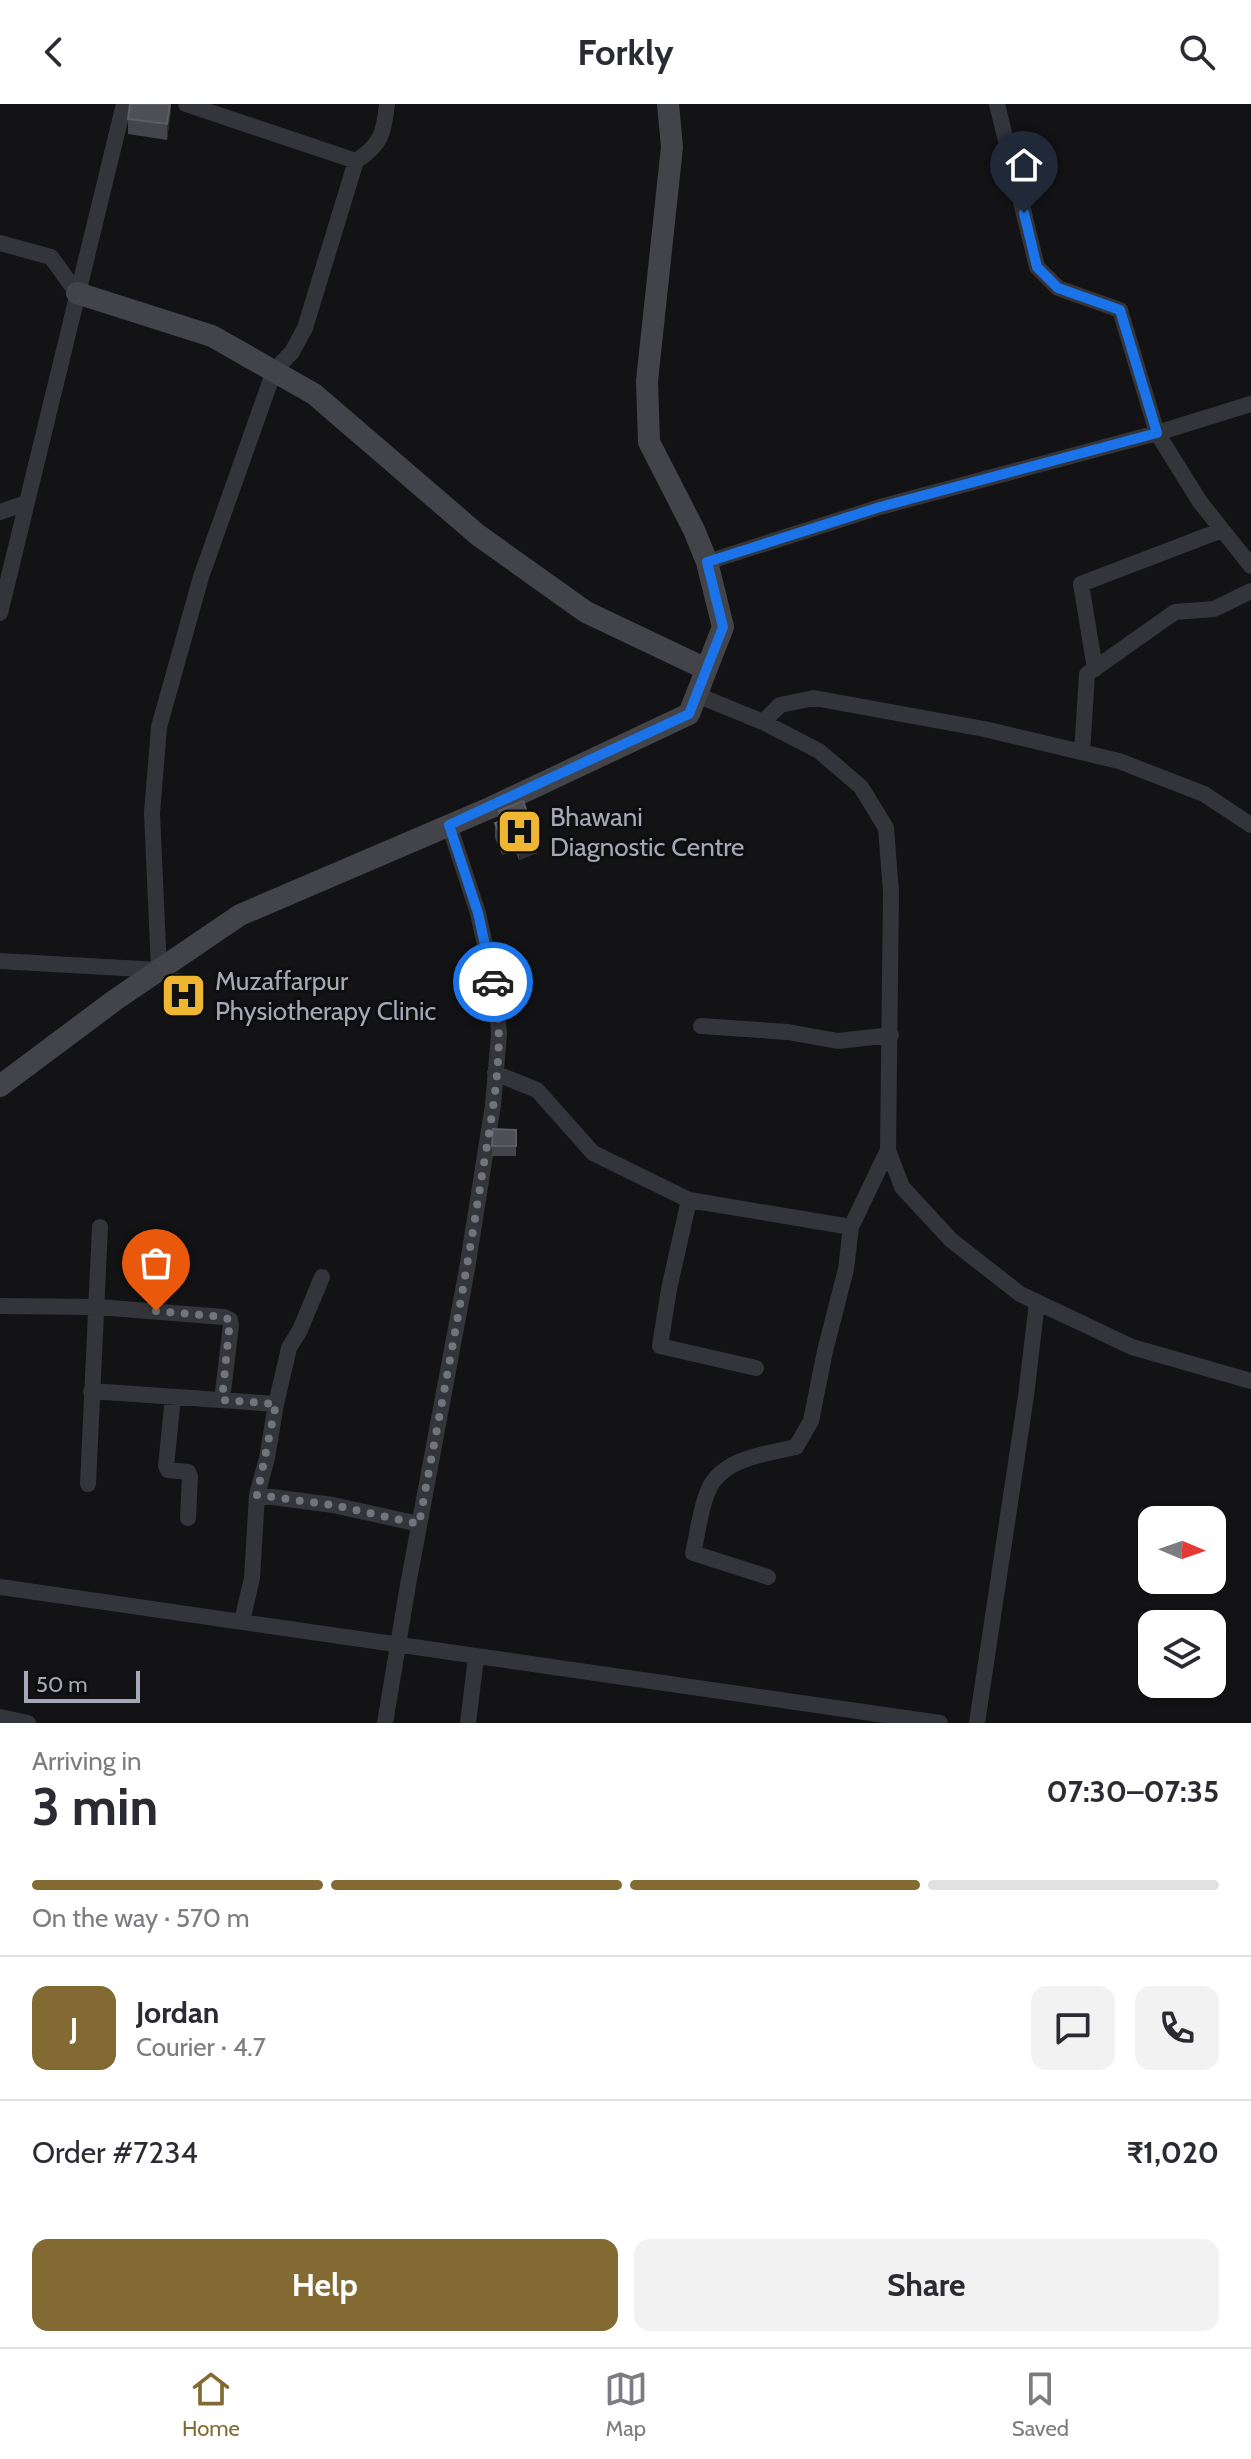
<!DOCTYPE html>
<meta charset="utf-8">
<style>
body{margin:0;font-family:Cabin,sans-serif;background:#f2f2f3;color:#2b2b33;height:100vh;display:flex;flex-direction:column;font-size:30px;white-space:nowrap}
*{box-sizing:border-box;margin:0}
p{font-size:26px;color:#7c7c81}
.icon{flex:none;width:44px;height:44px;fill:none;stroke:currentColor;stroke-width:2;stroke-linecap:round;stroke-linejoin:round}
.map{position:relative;height:1619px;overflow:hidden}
.panel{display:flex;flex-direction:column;background:#fff;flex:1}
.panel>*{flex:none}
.needle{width:52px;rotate:92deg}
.fabs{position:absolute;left:1138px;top:1402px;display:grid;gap:16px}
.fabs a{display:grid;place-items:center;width:88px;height:88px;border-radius:16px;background:#fff;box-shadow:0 2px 6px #0004;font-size:40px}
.scale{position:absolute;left:24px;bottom:20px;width:116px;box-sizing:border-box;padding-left:8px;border:4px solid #a5a9b5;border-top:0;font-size:22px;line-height:28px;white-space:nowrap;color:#a5a9b5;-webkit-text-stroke:6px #0e0e10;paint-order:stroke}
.pin{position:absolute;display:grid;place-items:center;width:68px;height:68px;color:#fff;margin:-82px -34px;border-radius:50% 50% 50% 0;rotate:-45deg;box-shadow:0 0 8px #0007}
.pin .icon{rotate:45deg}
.courier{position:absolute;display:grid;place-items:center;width:80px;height:80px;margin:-40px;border:6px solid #1a73e8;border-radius:50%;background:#fff;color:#222;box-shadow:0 2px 10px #0007}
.overview em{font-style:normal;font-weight:800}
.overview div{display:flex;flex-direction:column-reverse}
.overview{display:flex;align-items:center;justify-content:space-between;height:136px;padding:0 32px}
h1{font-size:52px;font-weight:800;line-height:60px}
.bar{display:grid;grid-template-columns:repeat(4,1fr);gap:12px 8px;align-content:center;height:96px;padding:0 32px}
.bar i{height:10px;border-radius:6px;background:#e1e1e2}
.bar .selected{background:#836a32}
.bar p{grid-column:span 4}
.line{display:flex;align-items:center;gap:20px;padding:0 32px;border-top:2px solid #e1e1e2}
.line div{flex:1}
.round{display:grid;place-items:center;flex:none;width:84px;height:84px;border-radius:16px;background:#f2f2f3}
.primary-button{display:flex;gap:16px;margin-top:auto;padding:16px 32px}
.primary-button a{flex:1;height:92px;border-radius:16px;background:#836a32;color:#fff;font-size:32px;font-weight:800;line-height:92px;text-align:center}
.primary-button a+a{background:#f2f2f3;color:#2b2b33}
header{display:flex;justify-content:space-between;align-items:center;height:104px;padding:0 32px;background:#fff;font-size:36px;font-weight:800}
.dock{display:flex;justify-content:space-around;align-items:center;height:112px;border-top:2px solid #e1e1e2;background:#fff;font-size:22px;color:#7c7c81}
.dock a{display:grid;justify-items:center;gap:4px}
.dock .selected{color:#836a32}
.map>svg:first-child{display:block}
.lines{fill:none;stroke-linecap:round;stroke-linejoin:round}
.street{stroke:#34353a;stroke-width:16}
.secondary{stroke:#42444a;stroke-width:22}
.wall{fill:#44454a}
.shaded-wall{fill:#2c2d30}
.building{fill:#4f5056;stroke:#5c5e64;stroke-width:2}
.done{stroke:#72747d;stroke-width:8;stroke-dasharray:0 14.4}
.route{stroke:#1a73e8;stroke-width:10}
.labels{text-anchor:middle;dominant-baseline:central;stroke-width:6;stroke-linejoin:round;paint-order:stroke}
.poi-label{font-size:26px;fill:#a5a9b5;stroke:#0e0e10;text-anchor:start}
</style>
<header><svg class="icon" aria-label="back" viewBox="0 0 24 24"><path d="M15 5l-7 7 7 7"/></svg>Forkly<svg class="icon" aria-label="search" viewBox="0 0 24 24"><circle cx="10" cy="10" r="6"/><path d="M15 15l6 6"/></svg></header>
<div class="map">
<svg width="1251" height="1619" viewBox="0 0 1251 1619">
<rect width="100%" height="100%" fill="#131315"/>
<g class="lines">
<path class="street" d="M 186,0 L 356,57
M 997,0 L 1037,163 L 1058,184 L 1120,206 L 1157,329 L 1200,398 L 1251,462
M 0,139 L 51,153 L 77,189
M 0,408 L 26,399
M 707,458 L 880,403 L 1157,329 L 1251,300
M 0,509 L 124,0
M 1095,565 L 1081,480 L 1222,426
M 697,591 L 763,618 L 819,647 L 861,683 L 886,724 L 891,788 L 888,1046 L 902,1083 L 951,1136 L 1020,1190 L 1132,1243 L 1251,1277
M 763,618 L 780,601 L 814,594 L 984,625 L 1119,657 L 1204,690 L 1251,721
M 1082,648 L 1087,570 L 1175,508 L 1214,505 L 1251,487
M 0,857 L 159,866 L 152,709 L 159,623 L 201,473 L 274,267 L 292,248 L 305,224 L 356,57 C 381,41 384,29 387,0
M 701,922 L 788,928 L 838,937 L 891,931
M 495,969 L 537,986 L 593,1049 L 689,1096 L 851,1123
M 689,1096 L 669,1185 L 660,1242 L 756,1264
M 0,1202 L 98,1203 L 224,1213 L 230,1216 L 231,1221 L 222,1296
M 91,1287 L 276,1300
M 173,1293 L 166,1362 L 168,1366 L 188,1368 L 190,1372 L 188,1414
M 88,1380 L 100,1123
M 257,1391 L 333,1401 L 419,1420
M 768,1473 L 693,1449 C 698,1429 700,1405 708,1387 C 721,1354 766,1350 796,1343 L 811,1317 L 825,1247 L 846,1165 L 851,1123 L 888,1046
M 0,1483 L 940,1619
M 242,1517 L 252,1474 L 257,1391 L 267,1354 L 276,1300 L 289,1244 L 300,1226 L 322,1173
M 0,1613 L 28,1619
M 385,1619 L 408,1481 L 467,1165 L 493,1001 L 499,930 L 496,891 L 478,809 L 449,721
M 468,1619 L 476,1554
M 977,1619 L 1026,1292 L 1037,1198"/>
<path class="secondary" d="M 77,189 L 212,232 L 314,290 L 478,431 L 586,508 L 706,565
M 0,982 L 115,896 L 240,811 L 492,703 L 689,610 L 723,523 L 707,458 L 694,426 L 649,338 L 647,277 L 672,43 L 668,0"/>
</g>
<path class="wall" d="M 171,0 L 167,36 L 128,30 L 128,15 Z
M 499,707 L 537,749 L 519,756 L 515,746 L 502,751 L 495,734 L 495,719 L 499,717 Z
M 194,882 L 192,908 L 173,907 L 173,896 Z
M 516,1026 L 516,1052 L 492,1052 L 492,1042 Z"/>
<path class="shaded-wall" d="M 170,0 L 171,8 L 167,36 L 167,20 Z
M 515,731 L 515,746 L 502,751 L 502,736 Z
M 537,734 L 537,749 L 519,756 L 519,741 Z"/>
<path class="building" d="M 130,0 L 170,0 L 167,20 L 128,15 Z
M 523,697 L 537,734 L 519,741 L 515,731 L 502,736 L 495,719 L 503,716 L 499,707 Z
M 176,870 L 194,872 L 192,898 L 173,896 Z
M 493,1025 L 516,1026 L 516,1042 L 492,1042 Z"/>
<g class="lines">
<path class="done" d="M 156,1207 L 224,1213 L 230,1216 L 222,1296 L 276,1300 L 257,1391 L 333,1401 L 419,1420 C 440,1308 462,1196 480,1084 C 490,1018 508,944 493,878"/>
<path class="route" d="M 493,878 L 478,809 L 449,721 L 689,610 L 723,523 L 707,458 L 880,403 L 1157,329 L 1120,206 L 1058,184 L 1037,163 L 1024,109"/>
</g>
<defs>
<symbol id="hospital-square" viewBox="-11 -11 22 22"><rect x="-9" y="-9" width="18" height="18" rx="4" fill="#efb631" stroke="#0e0e10"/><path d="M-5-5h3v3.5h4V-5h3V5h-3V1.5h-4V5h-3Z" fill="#111"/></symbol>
</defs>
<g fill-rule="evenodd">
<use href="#hospital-square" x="494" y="702" width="51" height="51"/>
<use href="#hospital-square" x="158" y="866" width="51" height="51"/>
</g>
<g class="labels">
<g class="poi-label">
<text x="550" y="713">Bhawani<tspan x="550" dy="30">Diagnostic Centre</tspan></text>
<text x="215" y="877">Muzaffarpur<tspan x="215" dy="30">Physiotherapy Clinic</tspan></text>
</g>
</g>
</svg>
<div class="fabs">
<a><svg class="needle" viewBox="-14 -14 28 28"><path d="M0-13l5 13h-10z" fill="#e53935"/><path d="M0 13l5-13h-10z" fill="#7c7c81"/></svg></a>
<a><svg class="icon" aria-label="layers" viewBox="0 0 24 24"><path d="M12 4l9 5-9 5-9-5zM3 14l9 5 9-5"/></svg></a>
</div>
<div class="scale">50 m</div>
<div class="pin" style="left:156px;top:1207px;background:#ea580c"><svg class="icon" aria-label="bag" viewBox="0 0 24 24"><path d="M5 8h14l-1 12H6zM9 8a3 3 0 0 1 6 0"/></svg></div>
<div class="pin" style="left:1024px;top:109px;background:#1f2937"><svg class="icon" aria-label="home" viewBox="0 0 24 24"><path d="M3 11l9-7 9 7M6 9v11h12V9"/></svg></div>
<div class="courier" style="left:493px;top:878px"><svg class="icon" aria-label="car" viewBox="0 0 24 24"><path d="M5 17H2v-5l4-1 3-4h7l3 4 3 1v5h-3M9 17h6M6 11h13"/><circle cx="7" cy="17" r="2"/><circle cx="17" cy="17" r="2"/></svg></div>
</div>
<section class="panel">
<div class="overview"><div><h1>3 min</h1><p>Arriving in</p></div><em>07:30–07:35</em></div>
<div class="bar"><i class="selected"></i><i class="selected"></i><i class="selected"></i><i></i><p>On the way · 570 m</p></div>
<div class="line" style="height:144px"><b class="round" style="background:#836a32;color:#fff">J</b><div><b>Jordan</b><p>Courier · 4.7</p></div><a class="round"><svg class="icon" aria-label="chat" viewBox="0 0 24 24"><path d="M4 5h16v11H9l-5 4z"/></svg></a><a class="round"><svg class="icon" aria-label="phone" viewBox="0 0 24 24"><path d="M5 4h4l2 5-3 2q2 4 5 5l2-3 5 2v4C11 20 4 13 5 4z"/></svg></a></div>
<div class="line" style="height:104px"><div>Order #7234</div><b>₹1,020</b></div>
<div class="primary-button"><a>Help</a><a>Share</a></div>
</section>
<nav class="dock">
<a class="selected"><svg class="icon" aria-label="home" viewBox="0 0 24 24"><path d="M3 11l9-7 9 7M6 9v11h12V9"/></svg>Home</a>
<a><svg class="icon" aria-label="map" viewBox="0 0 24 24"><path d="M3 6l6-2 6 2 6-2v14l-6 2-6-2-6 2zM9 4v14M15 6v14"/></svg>Map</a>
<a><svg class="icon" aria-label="saved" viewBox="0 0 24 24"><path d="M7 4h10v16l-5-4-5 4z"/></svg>Saved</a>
</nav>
